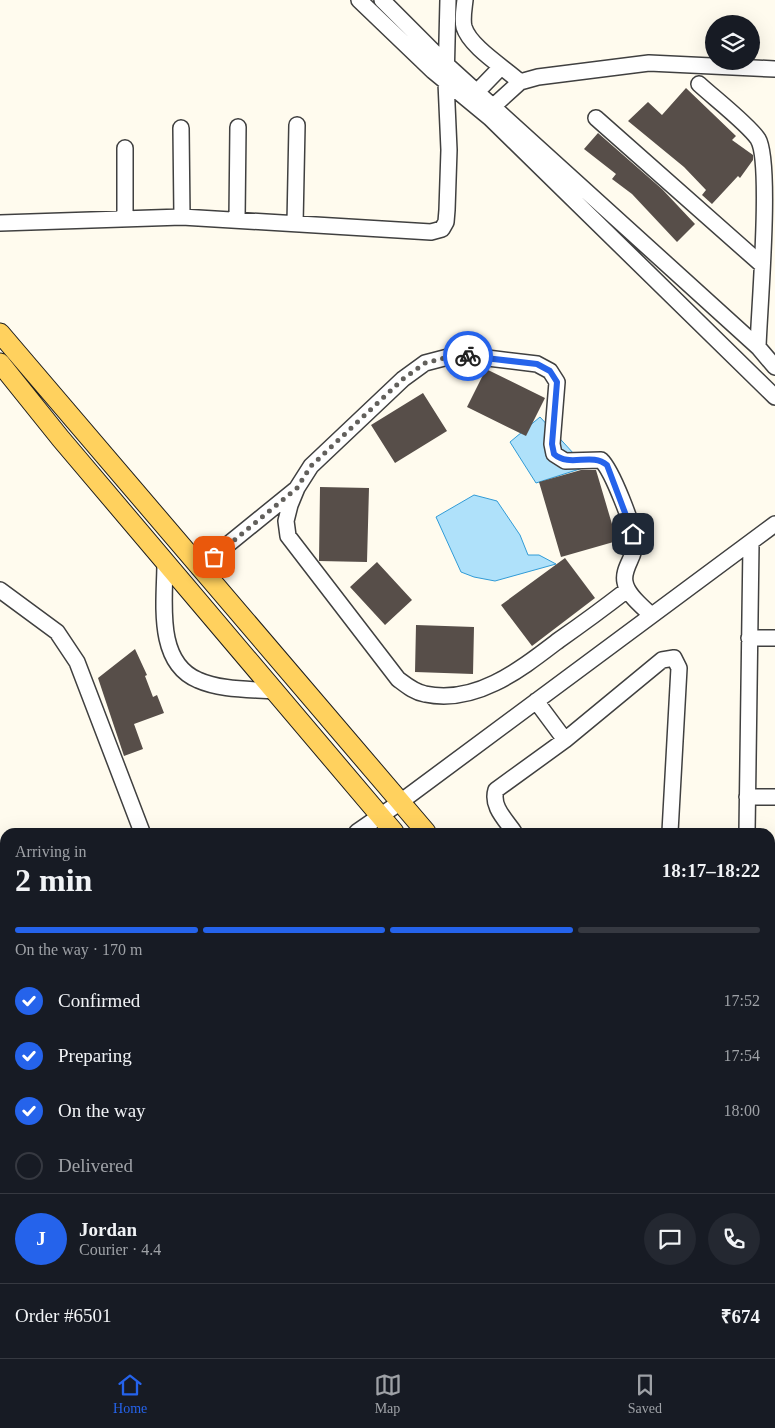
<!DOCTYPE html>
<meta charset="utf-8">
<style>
body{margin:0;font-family:"Times New Roman",serif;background:#242831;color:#f1f3f6;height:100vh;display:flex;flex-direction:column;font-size:19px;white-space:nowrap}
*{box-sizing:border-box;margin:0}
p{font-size:16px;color:#9ea1a6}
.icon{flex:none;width:28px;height:28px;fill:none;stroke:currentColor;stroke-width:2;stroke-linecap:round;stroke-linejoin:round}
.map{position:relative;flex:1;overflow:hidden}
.drawer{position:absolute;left:0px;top:828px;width:775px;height:531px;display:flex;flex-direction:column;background:#171b24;border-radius:15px 15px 0 0;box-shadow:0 5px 20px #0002}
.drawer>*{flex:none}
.controls{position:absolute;left:705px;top:15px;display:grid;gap:10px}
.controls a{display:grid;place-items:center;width:55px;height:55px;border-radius:50%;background:#171b24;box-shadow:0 5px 20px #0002;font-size:25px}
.pin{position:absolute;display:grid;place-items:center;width:42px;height:42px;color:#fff;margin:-21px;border-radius:10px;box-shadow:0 2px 8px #0006}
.courier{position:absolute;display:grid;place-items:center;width:50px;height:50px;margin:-25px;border:4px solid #2563eb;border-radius:50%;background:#fff;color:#222;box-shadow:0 1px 6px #0007}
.overview em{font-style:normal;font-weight:600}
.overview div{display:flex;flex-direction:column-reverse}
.overview{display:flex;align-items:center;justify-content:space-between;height:85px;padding:0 15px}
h1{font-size:32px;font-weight:600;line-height:38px}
.bar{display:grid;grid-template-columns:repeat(4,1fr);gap:8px 5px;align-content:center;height:60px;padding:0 15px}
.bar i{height:6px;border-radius:4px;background:#363941}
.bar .active{background:#2563eb}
.bar p{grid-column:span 4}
.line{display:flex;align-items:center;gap:12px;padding:0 15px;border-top:1px solid #363941}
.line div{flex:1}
.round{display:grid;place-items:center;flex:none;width:52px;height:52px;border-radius:26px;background:#242831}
ol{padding:0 15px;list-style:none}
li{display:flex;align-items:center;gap:15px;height:55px}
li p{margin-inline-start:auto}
li .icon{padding:5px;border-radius:50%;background:#2563eb;color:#fff;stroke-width:4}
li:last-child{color:#9ea1a6}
li i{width:28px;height:28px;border:2px solid #363941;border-radius:50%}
.menu{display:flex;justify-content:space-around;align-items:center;height:70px;border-top:1px solid #363941;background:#171b24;font-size:14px;color:#9ea1a6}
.menu a{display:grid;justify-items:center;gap:2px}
.menu .active{color:#2563eb}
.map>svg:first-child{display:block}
.water{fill:#afe1fa;stroke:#319bd6}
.building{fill:#574e49}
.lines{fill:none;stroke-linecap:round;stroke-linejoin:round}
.minor-casing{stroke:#404040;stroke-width:18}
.major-casing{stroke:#1e1e1e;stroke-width:21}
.minor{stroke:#fff;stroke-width:15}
.major{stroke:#ffd15e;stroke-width:19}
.done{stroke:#62605c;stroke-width:5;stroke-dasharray:0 9}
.route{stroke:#2563eb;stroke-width:6}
</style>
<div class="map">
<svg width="775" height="1358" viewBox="0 0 775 1358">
<rect width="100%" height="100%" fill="#fffbee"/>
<path class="water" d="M 540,417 L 586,467 L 536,483 L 510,442 Z
M 474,495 L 497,501 L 520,535 L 528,555 L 539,555 L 556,564 L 495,581 L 474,577 L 461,572 L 436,517 Z"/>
<path class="building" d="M 686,88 L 736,136 L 732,140 L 753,155 L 753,160 L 740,178 L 738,176 L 712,204 L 702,195 L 706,190 L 684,167 L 628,121 L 648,102 L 662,115 Z
M 598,133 L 662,189 L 695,224 L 677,242 L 632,194 L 612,179 L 616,174 L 584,149 Z
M 486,369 L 545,398 L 526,436 L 467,407 Z
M 423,393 L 447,431 L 395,463 L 371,425 Z
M 581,470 L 596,470 L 617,541 L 561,557 L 539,482 Z
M 320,487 L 369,488 L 367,562 L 319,561 Z
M 565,558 L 595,598 L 532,646 L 501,605 Z
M 377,562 L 412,600 L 385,625 L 350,587 Z
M 416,625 L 474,627 L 473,674 L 415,672 Z
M 135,649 L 147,675 L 145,676 L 153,697 L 157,695 L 164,713 L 134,724 L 143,749 L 124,756 L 98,678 Z"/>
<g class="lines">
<defs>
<path id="minor" d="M 359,0 L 433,71 L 490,118 L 775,397
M 382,0 L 447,65 L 758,347 L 775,367
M 465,0 C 464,9 462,19 464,27 C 470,47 505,68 520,82 L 538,77 L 649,63 L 775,69
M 699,84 C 713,97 749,125 758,139 C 772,162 759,311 758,347
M 471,98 L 501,67
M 486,113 L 520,82
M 596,118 L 761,264
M 181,128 L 182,217
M 125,218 L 125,148
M 237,219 L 238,127
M 0,223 L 182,217 L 431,232 L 442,229 L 446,222 L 447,210 L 449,150 L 446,82 L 448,0
M 295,224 L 297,125
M 165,563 C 165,600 155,662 198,680 C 220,690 250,689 274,691
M 199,568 L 295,490
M 0,590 L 57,632 L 77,662 L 142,832
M 627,590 C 605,607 582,624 559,640 C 521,669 476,705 425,694 C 414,692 406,685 398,679 L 288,536 L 286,521 L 290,505 L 297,488 L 311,466 L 403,379 L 425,363 L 448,357 L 471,356 L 537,364 L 550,371 L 557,382 L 552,444 L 554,454 L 565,461 L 601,460 C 612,470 634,527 635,542 C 636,556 622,568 625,582 C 627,595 642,606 651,615
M 749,638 L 775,638
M 536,701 L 565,740 L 662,660 L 674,658 L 679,668 L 670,832
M 747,797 L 775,797
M 357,832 L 399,803 L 775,524
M 514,832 C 505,819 491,806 496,790 L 565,740
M 747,832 L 751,544
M 770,957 L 775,957
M 0,1019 L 5,1019
M 0,1104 L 5,1100
M 770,1122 L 775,1122
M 0,1217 L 5,1223
M 65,1354 L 66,1358
M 147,1354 L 147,1358
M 462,1354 L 464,1358
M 233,1358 L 233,1354"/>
<path id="major" d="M 0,333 L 426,832
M 0,363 L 61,439 L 394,832
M 770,1205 L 775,1211
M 770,1251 L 775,1257"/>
</defs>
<use href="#minor" class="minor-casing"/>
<use href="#major" class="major-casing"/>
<use href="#minor" class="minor"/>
<use href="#major" class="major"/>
</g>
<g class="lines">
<path class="done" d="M 214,557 L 297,488 L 311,466 L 403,379 L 425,363 L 448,357 L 468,356"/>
<path class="route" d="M 468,356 L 537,364 L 550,371 L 557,382 L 552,444 L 554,454 C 570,468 591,452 607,465 L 633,534"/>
</g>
</svg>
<div class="controls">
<a><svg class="icon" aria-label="layers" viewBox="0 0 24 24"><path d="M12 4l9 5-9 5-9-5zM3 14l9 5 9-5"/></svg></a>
</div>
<div class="pin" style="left:214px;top:557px;background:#ea580c"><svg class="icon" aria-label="bag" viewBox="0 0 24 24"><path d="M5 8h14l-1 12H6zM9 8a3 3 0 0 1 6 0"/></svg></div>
<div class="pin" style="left:633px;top:534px;background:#1f2937"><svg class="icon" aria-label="home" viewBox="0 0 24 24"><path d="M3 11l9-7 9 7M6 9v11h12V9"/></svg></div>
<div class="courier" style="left:468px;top:356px"><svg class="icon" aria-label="bike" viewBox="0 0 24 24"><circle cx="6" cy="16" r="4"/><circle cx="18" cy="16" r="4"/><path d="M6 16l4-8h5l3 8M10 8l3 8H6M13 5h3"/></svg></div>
<section class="drawer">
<div class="overview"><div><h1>2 min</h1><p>Arriving in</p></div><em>18:17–18:22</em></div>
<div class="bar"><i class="active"></i><i class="active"></i><i class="active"></i><i></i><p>On the way · 170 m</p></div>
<ol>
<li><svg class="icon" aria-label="check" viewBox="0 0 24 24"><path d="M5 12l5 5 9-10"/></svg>Confirmed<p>17:52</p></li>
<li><svg class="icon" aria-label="check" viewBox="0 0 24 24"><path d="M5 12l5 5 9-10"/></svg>Preparing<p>17:54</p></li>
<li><svg class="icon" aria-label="check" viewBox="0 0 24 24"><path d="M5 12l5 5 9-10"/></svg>On the way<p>18:00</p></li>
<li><i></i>Delivered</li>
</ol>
<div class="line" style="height:90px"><b class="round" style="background:#2563eb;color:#fff">J</b><div><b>Jordan</b><p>Courier · 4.4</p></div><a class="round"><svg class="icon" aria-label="chat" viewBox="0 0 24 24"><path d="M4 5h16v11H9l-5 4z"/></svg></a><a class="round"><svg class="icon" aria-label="phone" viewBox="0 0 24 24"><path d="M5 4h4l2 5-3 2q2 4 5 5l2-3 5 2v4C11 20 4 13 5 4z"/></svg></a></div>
<div class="line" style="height:65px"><div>Order #6501</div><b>₹674</b></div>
</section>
</div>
<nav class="menu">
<a class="active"><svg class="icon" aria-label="home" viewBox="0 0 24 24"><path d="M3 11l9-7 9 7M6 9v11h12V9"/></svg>Home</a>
<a><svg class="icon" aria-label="map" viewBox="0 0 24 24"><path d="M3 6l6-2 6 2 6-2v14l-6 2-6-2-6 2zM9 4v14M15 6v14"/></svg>Map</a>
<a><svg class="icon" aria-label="saved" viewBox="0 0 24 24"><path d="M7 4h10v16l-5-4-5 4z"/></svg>Saved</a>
</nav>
